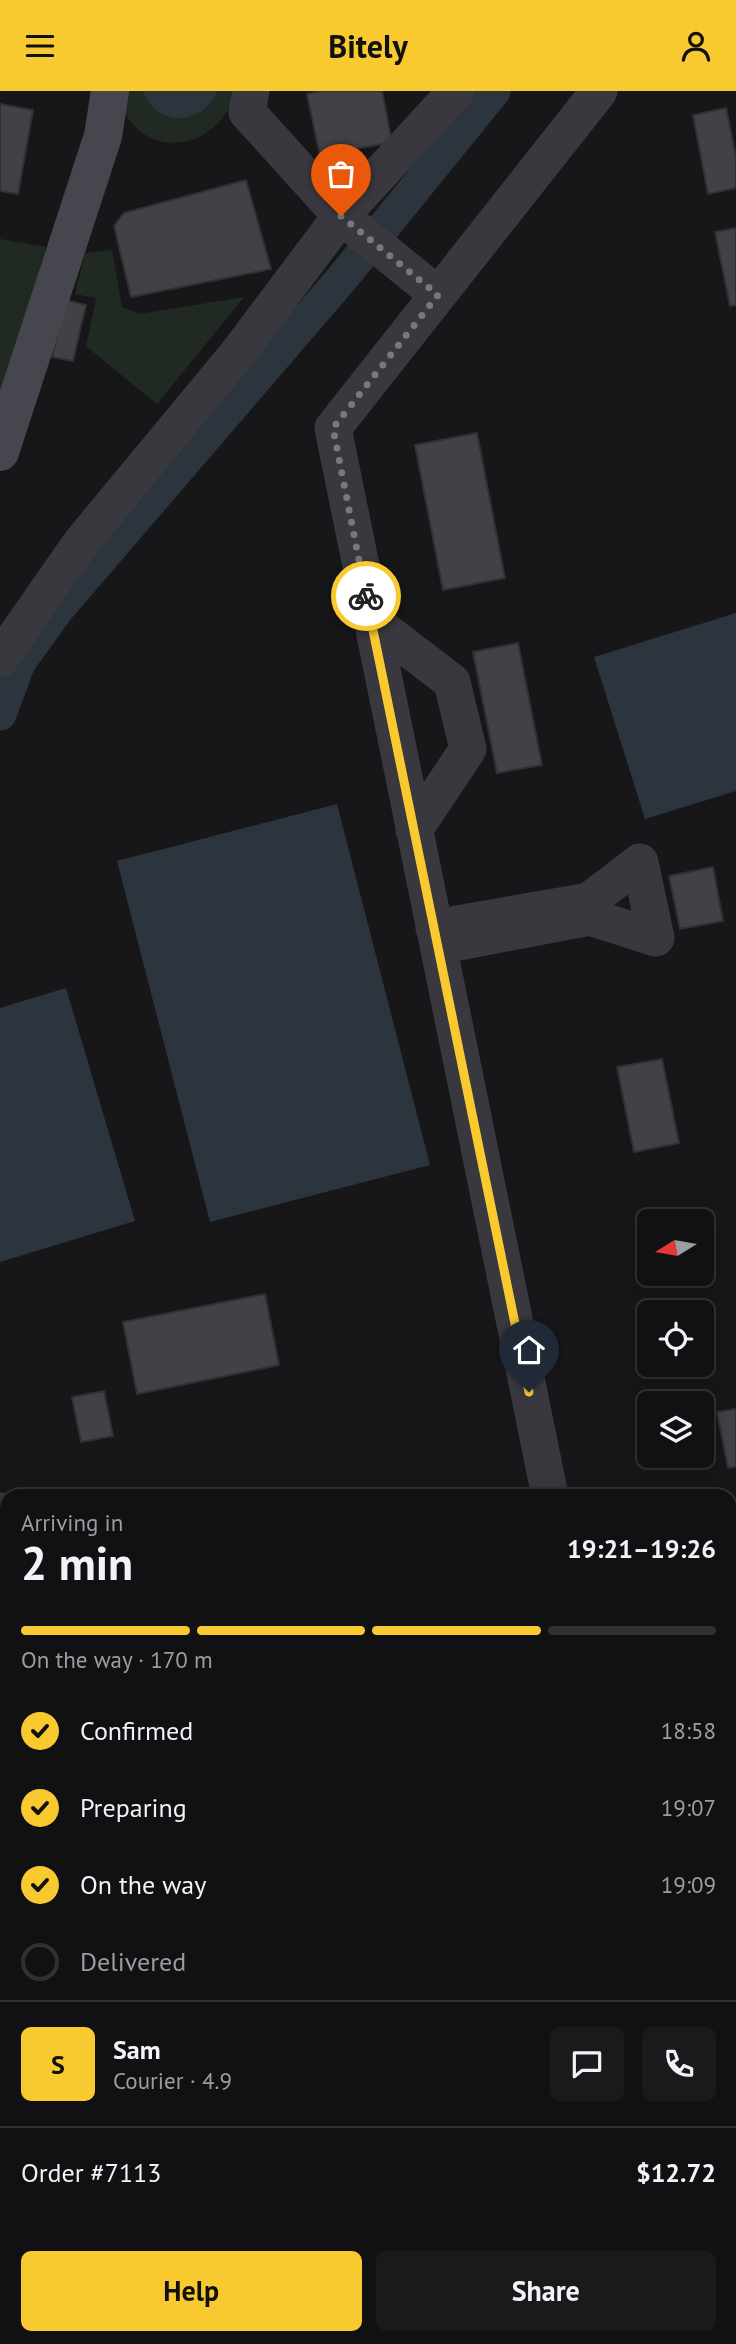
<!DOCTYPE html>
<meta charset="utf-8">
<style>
body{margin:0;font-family:"PT Sans",sans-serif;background:#1a1a1c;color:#f1f3f6;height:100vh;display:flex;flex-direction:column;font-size:26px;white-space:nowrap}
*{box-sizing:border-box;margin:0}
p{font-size:23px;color:#9c9da0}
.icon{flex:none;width:38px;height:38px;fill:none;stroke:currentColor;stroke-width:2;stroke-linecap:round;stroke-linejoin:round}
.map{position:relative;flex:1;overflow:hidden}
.details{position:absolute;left:0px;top:1398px;width:737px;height:856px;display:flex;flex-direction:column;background:#111113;border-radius:21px 21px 0 0;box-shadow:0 4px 18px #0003,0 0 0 2px #303133}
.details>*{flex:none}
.needle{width:46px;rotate:259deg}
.buttons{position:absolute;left:637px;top:1118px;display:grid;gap:14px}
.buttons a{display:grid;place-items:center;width:77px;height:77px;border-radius:10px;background:#111113;box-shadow:0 4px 18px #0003,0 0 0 2px #303133;font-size:35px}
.pin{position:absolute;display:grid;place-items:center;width:60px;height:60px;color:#fff;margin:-72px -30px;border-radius:50% 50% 50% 0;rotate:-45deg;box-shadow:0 0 7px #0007}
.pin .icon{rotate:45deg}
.courier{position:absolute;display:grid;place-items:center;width:70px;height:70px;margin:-35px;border:5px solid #f9ca2f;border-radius:50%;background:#fff;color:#222;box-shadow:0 2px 9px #0007}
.head em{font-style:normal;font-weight:700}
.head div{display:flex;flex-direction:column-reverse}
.head{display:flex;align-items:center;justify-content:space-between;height:119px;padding:0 21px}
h1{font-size:46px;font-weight:700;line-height:52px}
.bar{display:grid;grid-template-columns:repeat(4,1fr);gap:10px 7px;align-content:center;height:84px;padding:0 21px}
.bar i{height:9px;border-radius:5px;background:#303133}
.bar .on{background:#f9ca2f}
.bar p{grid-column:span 4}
.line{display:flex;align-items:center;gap:18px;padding:0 21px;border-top:2px solid #303133}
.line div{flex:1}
.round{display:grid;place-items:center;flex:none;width:74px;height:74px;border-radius:10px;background:#1a1a1c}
ol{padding:0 21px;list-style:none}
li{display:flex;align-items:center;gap:21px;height:77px}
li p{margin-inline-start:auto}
li .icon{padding:7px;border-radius:50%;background:#f9ca2f;color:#111;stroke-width:4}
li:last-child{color:#9c9da0}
li i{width:38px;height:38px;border:4px solid #303133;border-radius:50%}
.primary-button{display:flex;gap:14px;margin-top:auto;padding:14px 21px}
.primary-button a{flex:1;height:80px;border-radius:10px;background:#f9ca2f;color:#111;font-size:28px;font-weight:700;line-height:80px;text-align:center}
.primary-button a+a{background:#1a1a1c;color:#f1f3f6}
header{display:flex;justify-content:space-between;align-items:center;height:91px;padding:0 21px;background:#f9ca2f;color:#111;font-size:32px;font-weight:700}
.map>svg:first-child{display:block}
.green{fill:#212923}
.water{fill:#2c343e}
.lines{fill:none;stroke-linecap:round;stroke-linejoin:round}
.canal{stroke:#2c343e;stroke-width:33}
.building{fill:#414146;stroke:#313135;stroke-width:2}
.street{stroke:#38383e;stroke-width:37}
.secondary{stroke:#46474e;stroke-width:38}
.done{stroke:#767882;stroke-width:7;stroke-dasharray:0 12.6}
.route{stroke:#f9ca2f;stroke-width:9}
</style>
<header><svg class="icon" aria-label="menu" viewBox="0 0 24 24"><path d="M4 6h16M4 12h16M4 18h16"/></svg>Bitely<svg class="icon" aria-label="person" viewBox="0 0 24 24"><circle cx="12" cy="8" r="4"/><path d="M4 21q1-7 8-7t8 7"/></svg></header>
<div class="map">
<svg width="736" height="2253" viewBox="0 0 736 2253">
<rect width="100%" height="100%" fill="#171719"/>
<path class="green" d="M 117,0 L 236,0 C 215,69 131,69 117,0 Z
M 0,148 L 46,156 L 1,308 L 0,307 Z
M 112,159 L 122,216 L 140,223 L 244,206 L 157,313 L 86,255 L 96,207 L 75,203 L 85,162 Z"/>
<path class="water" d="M 143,0 L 217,0 C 204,35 156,37 143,0 Z
M 736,522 L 736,700 L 645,728 L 594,566 Z
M 337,713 L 430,1074 L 210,1131 L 117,770 Z
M 66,897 L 135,1130 L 0,1171 L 0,917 Z
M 33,2247 L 172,2247 L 173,2253 L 35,2253 Z"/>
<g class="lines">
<path class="canal" d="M 0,623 L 19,572 L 57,519 L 344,185 L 494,0"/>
</g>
<path class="building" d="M 320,0 L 382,0 L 392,51 L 320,65 L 307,3 Z
M 0,13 L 33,19 L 18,103 L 0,100 Z
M 726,17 L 736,66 L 736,97 L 708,103 L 693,24 Z
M 246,89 L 271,178 L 131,206 L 114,135 L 124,122 Z
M 736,137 L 736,214 L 730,215 L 715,141 Z
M 66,209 L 86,214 L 73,270 L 52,266 Z
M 477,342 L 505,487 L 443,499 L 415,354 Z
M 518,552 L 542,674 L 497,682 L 473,561 Z
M 713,776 L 723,830 L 680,838 L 669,785 Z
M 662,968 L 679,1052 L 634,1061 L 617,976 Z
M 265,1203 L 279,1274 L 137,1303 L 123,1231 Z
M 104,1300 L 113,1345 L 81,1351 L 72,1306 Z
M 736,1318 L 736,1376 L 728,1377 L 717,1321 Z
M 736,1516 L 736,1654 L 730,1656 L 730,1517 Z
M 0,1700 L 7,1731 L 7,1832 L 0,1834 Z
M 416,2247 L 576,2247 L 577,2253 L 412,2253 Z"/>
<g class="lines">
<path class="street" d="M 251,0 L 247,21 L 341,125 L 438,204
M 371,529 L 452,591 L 468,658 L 414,739
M 0,568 L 80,453 L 238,262 L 341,125 L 456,0
M 434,837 L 589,810 L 640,771 L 656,847 L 590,826 L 438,855
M 550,1405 L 333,337 L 599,0
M 0,1420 L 7,1452
M 730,1804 L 736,1803
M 0,1964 L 7,1962
M 667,2247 L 668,2253"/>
<path class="secondary" d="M 0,361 L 103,45 L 110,0"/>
</g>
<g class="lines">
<path class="done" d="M 341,125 L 438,204 L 333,337 L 366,505"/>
<path class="route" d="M 366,505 L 529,1301"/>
</g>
</svg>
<div class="buttons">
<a><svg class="needle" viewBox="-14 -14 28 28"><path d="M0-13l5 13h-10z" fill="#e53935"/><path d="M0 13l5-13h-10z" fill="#9c9da0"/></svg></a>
<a><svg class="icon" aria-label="locate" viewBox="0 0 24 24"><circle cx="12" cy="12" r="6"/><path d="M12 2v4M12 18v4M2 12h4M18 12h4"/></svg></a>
<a><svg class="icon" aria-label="layers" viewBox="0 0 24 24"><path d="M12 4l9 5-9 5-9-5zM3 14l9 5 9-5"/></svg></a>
</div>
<div class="pin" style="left:341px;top:125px;background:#ea580c"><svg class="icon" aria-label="bag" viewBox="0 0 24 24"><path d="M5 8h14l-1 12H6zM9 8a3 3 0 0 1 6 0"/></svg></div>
<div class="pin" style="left:529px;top:1301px;background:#1f2937"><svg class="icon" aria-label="home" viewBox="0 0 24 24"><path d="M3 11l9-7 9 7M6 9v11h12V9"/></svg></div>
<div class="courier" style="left:366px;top:505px"><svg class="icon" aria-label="bike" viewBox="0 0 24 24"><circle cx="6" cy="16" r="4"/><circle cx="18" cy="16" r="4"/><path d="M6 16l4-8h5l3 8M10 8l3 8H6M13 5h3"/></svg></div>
<section class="details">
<div class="head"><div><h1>2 min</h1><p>Arriving in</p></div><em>19:21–19:26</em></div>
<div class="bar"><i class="on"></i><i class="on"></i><i class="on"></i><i></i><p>On the way · 170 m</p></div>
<ol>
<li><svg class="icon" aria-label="check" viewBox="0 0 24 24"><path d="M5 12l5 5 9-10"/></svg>Confirmed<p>18:58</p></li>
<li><svg class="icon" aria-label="check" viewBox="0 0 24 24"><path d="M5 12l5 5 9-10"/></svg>Preparing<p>19:07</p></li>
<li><svg class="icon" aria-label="check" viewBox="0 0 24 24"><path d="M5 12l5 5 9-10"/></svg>On the way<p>19:09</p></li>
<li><i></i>Delivered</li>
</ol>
<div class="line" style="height:126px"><b class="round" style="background:#f9ca2f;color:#111">S</b><div><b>Sam</b><p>Courier · 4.9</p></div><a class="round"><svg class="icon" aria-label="chat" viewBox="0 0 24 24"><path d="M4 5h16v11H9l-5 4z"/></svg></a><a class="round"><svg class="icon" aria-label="phone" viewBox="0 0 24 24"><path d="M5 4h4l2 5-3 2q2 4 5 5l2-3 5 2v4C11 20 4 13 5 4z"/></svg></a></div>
<div class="line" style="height:91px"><div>Order #7113</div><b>$12.72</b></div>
<div class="primary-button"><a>Help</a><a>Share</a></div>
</section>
</div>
